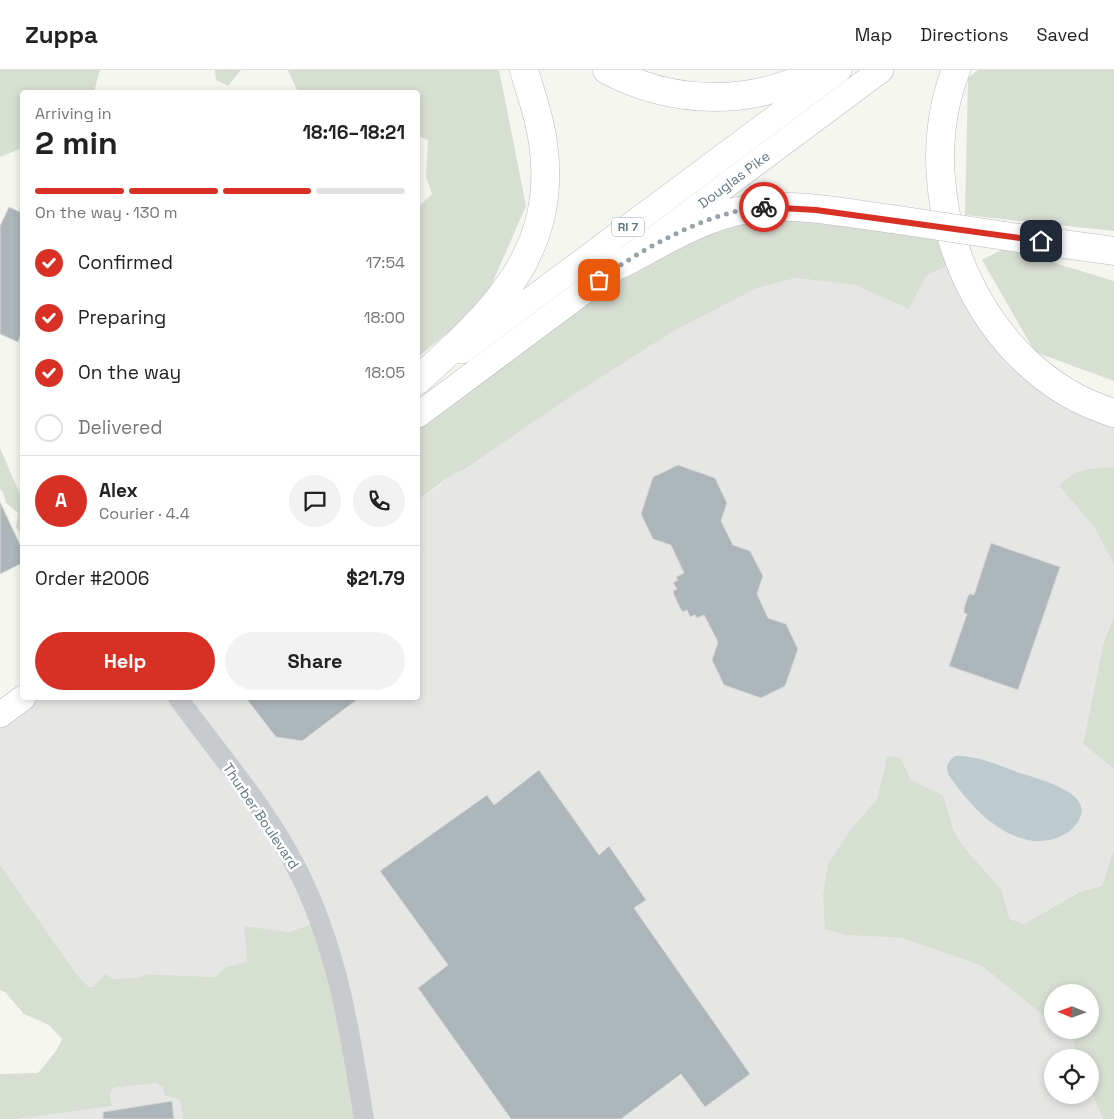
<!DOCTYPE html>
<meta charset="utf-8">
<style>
body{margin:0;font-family:"Space Grotesk",sans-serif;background:#f2f2f2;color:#222;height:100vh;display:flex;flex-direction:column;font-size:19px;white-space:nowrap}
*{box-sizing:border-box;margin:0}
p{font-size:16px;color:#767676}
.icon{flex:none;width:28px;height:28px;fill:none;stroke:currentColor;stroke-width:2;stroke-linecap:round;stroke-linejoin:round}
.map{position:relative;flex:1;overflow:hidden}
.side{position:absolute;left:20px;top:20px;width:400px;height:610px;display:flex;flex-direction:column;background:#fff;border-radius:5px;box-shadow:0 2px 8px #0003}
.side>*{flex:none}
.needle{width:32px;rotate:271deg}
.fabs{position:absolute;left:1044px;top:914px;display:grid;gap:10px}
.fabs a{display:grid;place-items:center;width:55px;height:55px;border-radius:50%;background:#fff;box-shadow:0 2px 8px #0003;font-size:25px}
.pin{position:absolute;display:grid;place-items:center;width:42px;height:42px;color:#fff;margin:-21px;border-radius:10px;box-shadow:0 2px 8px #0006}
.courier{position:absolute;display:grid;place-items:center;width:50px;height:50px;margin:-25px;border:4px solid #d93025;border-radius:50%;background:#fff;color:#222;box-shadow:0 1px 6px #0007}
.head em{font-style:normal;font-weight:600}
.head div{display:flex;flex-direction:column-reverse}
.head{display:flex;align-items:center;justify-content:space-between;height:85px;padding:0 15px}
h1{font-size:32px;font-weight:600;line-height:38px}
.bar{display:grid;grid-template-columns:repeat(4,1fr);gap:8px 5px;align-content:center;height:60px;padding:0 15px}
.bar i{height:6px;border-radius:4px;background:#e0e0e0}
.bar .current{background:#d93025}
.bar p{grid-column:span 4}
.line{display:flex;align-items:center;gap:12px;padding:0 15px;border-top:1px solid #e0e0e0}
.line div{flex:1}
.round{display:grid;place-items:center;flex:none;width:52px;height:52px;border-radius:26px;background:#f2f2f2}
ol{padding:0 15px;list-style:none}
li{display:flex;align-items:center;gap:15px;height:55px}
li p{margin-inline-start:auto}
li .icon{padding:5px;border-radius:50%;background:#d93025;color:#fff;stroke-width:4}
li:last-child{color:#767676}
li i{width:28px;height:28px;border:2px solid #e0e0e0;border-radius:50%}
.cta{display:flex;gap:10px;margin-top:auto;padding:10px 15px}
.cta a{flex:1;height:58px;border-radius:30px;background:#d93025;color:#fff;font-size:20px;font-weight:600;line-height:58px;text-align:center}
.cta a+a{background:#f2f2f2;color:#222}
header{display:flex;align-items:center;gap:30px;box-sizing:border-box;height:70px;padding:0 25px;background:#fff;border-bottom:1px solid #e0e0e0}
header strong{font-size:24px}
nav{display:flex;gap:28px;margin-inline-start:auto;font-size:18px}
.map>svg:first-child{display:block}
.built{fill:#e6e7e5}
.green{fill:#d7ded2}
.water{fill:#bdcbcf}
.building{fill:#adb6ba;stroke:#d7d7d4}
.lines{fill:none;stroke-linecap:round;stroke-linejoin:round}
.primary-casing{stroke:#b8bcc0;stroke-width:26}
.motorway-casing{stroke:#b7bbbe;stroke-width:29}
.tertiary{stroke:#c8cbce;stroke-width:20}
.primary{stroke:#fff;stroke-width:25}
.motorway{stroke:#fff;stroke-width:28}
.motorway-bridge-casing{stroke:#b7bbbe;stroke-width:29;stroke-linecap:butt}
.motorway-bridge{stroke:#fff;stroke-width:28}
.done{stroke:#96a3ab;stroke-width:5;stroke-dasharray:0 9}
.route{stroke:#d93025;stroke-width:6}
.labels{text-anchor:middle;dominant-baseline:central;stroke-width:5;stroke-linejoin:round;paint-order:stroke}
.shield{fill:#fff;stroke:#91a0aa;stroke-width:1}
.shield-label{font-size:12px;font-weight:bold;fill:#627785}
.street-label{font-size:14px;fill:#627785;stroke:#fff}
</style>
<header>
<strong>Zuppa</strong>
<nav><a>Map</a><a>Directions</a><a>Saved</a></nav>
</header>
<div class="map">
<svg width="1114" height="1049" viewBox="0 0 1114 1049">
<rect width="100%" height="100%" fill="#f6f6f1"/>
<path class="built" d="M 960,189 L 988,244 L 1114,343 L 1114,397 L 1083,400 L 1059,416 L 1094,457 L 1114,494 L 1114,545 L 1103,575 L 1083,674 L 1114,699 L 1114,779 L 1102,816 L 1078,822 L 1024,854 L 1010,849 L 1001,819 L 963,776 L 954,761 L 943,725 L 911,710 L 901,689 L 885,693 L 877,729 L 852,758 L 845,865 L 902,868 L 982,896 L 1048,949 L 1052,960 L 1073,966 L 1076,987 L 1052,988 L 1052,1025 L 1090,1025 L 1090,1019 L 1103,1049 L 363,1049 L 317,851 L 289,862 L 244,856 L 247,892 L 226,897 L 215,907 L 146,904 L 141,907 L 113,909 L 89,917 L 78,906 L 0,795 L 0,643 L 22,628 L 418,628 L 418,430 L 439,416 L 451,404 L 465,399 L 570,327 L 674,261 L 757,218 L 796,208 L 855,215 L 908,238 L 926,206 Z
M 156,1013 L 180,1030 L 183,1049 L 19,1049 L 112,1036 L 110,1023 L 113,1018 Z"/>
<path class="green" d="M 0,0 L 100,0 L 94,22 L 22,22 L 22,78 L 0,87 Z
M 215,0 L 241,0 L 228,16 L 216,10 Z
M 288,0 L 499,0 L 526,136 L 487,225 L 450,261 L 418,287 L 418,137 L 432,124 L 426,107 L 428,70 L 418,66 L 418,22 L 298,22 Z
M 978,0 L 1114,0 L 1114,161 L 965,145 L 968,8 Z
M 732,144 L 950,160 L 960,189 L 926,206 L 909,239 L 855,215 L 796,208 L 757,218 L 674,261 L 570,327 L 465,399 C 447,405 434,420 418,430 L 418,359 L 665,176 Z
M 1005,178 L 1114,211 L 1114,311 L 1035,282 L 982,190 Z
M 0,378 L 22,429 L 22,466 L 16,457 L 18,443 L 6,433 L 3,422 L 0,419 Z
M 1114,397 L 1114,494 L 1094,457 L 1059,416 C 1077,397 1089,399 1114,397 Z
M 1114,545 L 1114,699 L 1083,674 L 1103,575 Z
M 887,686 L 901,688 L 911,710 L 943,725 L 954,761 L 963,776 L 1001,819 L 1010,849 L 1024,854 L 1079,822 L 1102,816 L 1114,779 L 1114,1049 L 1103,1049 L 1090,1019 L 1090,988 L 1076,987 L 1073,966 L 1055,960 L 1090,960 L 1090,922 L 1052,922 L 1052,955 L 1048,949 L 982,896 L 902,868 L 845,865 L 825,859 L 823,826 L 828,794 L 852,758 L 877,729 Z
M 0,795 L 78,906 L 89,917 L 94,916 L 106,904 L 113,909 L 141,907 L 146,904 L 215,907 L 226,897 L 247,892 L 244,856 L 289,862 L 318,851 L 363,1049 L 183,1049 L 180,1030 L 165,1025 L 163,1018 L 156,1013 L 113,1018 L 110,1023 L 112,1036 L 19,1049 L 0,1049 L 0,1004 L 38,1003 L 56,981 L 62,969 L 49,955 L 24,944 L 5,922 L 0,920 Z"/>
<path class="water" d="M 955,686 C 977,685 998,695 1017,702 C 1040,710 1105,724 1073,758 C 1064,767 1051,771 1038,771 C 1004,770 974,740 956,715 C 952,710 947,704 947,698 C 947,693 951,689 955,686 Z"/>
<path class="building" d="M 9,137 L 22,143 L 22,261 L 18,272 L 0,264 L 0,156 Z
M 678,395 L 715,408 L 727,433 L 721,451 L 733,475 L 750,481 L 763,506 L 757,524 L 768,548 L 786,554 L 798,579 L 785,616 L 761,628 L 724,615 L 712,590 L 718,572 L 704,545 L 697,548 L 695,545 L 690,547 L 687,540 L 683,542 L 680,538 L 674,525 L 673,521 L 677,519 L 673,513 L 678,510 L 676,507 L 684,503 L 671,475 L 653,469 L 641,444 L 653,407 Z
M 0,432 L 22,479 L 22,493 L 0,504 Z
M 991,473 L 1060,497 L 1018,620 L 949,596 L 967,544 L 964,543 L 964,538 L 968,526 L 970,524 L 974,525 Z
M 246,628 L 359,628 L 302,671 L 276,667 Z
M 539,700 L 599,785 L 609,776 L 646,830 L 634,838 L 750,1004 L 705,1037 L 681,1004 L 621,1049 L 511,1049 L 418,918 L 448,895 L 380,801 L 487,725 L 494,735 Z
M 172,1031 L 174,1049 L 103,1049 L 103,1042 Z"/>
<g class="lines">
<defs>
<g id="primary">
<path d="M 462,281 L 839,0"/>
<path id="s1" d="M 418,345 L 881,0"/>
<path d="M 0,645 L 23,628"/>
</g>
<path id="motorway" d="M 607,0 C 675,36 753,36 821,0
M 956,0 C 906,129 978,302 1114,343
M 1005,166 L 1114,181
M 621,194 C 660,174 700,148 743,140 C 791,131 844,143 892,149
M 418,310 C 492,243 559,183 543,73 C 540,48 531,24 524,0"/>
</defs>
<use href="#primary" class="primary-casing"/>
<use href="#motorway" class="motorway-casing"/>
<path class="tertiary" d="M 178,628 C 217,682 264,735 295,795 C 337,875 350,961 364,1049"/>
<use href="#primary" class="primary"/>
<use href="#motorway" class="motorway"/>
<defs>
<path id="motorway-bridge" d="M 892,149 L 1005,166"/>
</defs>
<use href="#motorway-bridge" class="motorway-bridge-casing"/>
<use href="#motorway-bridge" class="motorway-bridge"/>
</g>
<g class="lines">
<path class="done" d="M 599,210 C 641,179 711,140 764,137"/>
<path class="route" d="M 764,137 L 816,140 L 1041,171"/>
</g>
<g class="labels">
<rect class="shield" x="612" y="147.5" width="32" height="19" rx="4"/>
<g class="shield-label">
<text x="628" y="157">RI 7</text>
</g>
<g class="street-label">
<text stroke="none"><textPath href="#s1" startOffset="394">Douglas Pike</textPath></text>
<text transform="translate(261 746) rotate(56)">Thurber Boulevard</text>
</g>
</g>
</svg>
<div class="fabs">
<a><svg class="needle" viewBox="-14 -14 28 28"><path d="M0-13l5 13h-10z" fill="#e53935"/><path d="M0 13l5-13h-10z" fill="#767676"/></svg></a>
<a><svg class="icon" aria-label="locate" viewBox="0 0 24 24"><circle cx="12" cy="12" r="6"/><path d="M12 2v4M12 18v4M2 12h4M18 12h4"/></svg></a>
</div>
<div class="pin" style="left:599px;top:210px;background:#ea580c"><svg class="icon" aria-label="bag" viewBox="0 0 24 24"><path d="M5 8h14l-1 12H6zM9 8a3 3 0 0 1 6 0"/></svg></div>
<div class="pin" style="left:1041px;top:171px;background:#1f2937"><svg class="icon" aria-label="home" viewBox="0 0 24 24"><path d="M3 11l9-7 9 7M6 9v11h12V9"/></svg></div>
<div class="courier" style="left:764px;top:137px"><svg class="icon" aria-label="bike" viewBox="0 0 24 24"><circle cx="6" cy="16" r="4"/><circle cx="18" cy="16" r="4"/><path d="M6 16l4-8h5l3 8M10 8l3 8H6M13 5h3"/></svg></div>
<section class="side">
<div class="head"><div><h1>2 min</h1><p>Arriving in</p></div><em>18:16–18:21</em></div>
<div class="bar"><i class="current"></i><i class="current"></i><i class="current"></i><i></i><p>On the way · 130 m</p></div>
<ol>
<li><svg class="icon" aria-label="check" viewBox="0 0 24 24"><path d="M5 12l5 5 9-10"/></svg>Confirmed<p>17:54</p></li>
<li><svg class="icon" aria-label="check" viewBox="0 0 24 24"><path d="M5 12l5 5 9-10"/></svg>Preparing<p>18:00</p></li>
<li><svg class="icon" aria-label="check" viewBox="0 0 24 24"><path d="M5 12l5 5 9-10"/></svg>On the way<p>18:05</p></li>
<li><i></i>Delivered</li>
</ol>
<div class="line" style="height:90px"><b class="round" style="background:#d93025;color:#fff">A</b><div><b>Alex</b><p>Courier · 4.4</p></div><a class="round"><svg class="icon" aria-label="chat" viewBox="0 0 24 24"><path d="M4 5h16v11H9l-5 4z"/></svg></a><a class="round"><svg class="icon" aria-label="phone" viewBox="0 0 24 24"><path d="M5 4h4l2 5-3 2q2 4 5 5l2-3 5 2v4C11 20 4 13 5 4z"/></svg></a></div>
<div class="line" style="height:65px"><div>Order #2006</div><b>$21.79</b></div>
<div class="cta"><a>Help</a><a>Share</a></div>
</section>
</div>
